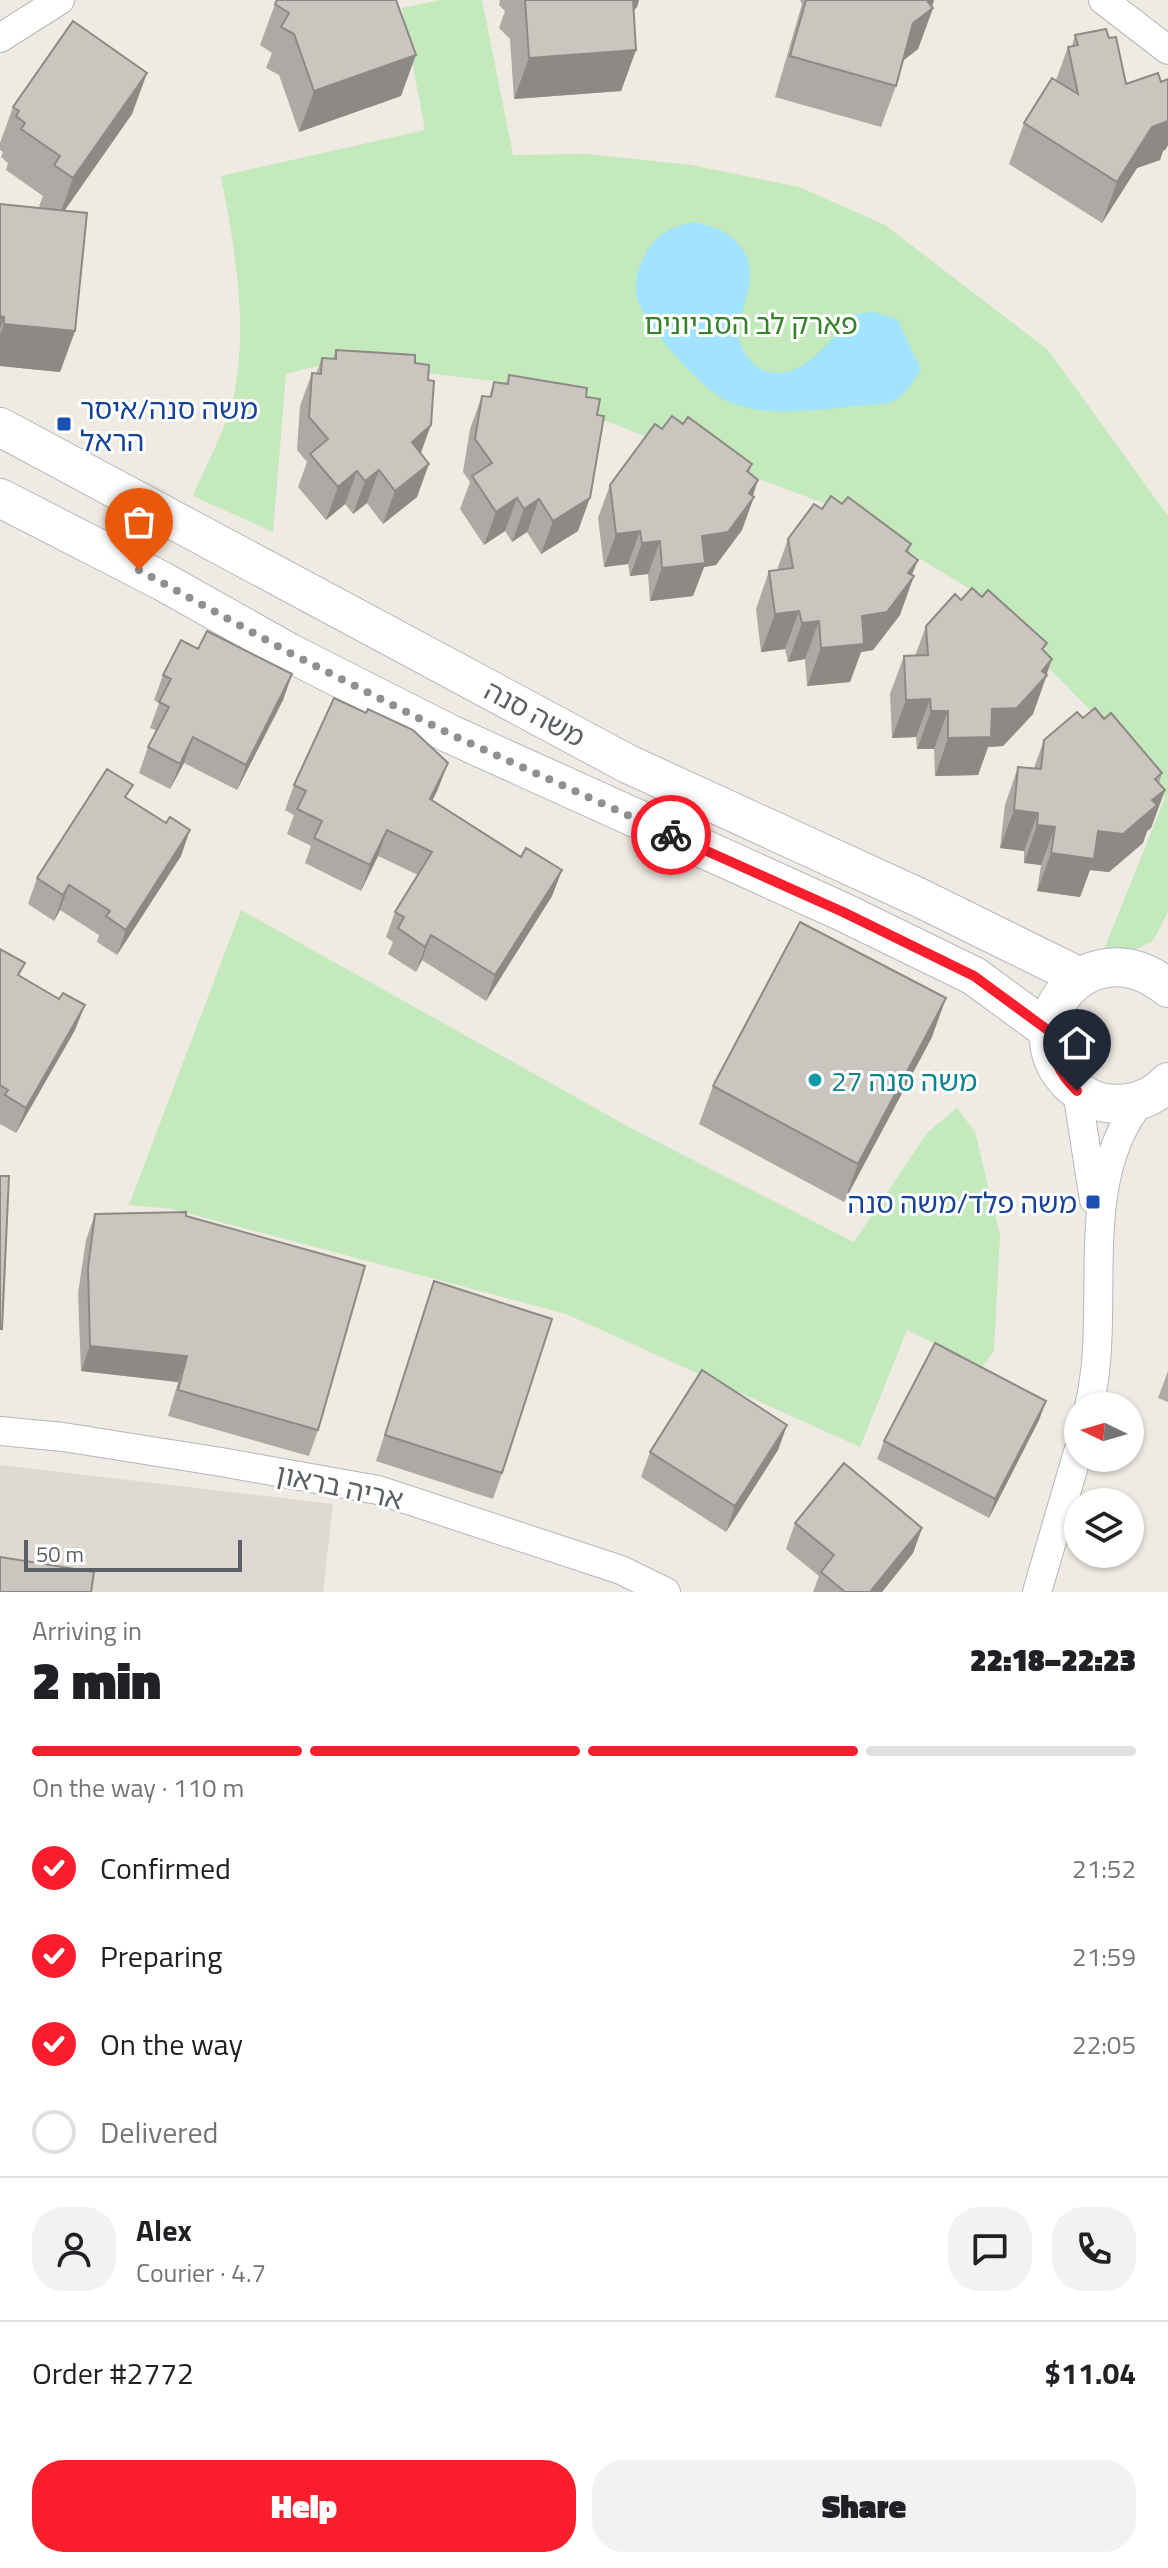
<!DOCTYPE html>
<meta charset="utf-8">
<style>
body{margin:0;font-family:"Titillium Web","Noto Sans Hebrew",sans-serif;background:#f2f2f2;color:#202124;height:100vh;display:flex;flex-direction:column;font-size:30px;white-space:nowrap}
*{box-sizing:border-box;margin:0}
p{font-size:26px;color:#757577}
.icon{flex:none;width:44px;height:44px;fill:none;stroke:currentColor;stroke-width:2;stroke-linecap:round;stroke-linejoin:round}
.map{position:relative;height:1592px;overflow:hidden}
.panel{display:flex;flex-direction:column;background:#fff;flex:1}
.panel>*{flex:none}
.needle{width:52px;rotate:275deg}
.tools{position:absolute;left:1064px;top:1392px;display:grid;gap:16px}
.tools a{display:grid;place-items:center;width:80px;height:80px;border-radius:50%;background:#fff;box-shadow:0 2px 6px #0004;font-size:40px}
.scale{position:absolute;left:24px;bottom:20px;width:218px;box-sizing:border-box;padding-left:8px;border:4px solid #5a6065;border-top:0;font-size:22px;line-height:28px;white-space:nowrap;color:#5a6065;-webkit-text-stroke:6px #fff;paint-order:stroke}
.pin{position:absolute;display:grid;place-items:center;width:68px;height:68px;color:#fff;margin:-82px -34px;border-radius:50% 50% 50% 0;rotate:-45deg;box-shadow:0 0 8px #0007}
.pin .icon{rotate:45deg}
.courier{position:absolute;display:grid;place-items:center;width:80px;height:80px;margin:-40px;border:6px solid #fa1d2c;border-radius:50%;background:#fff;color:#222;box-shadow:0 2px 10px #0007}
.head em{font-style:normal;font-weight:800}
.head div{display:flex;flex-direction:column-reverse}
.head{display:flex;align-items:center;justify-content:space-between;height:136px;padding:0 32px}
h1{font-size:52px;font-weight:800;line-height:60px}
.bar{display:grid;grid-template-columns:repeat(4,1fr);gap:12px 8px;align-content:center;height:96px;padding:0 32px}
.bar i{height:10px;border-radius:6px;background:#e0e0e0}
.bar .selected{background:#fa1d2c}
.bar p{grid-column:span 4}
.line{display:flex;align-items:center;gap:20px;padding:0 32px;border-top:2px solid #e0e0e0}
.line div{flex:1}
.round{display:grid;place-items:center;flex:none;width:84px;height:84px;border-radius:32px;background:#f2f2f2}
ol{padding:0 32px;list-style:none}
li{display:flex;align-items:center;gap:24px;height:88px}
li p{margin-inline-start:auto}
li .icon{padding:8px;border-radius:50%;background:#fa1d2c;color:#fff;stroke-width:4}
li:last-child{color:#757577}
li i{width:44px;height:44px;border:4px solid #e0e0e0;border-radius:50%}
.button{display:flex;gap:16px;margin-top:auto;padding:16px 32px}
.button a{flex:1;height:92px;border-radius:32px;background:#fa1d2c;color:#fff;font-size:32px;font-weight:800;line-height:92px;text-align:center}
.button a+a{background:#f2f2f2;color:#202124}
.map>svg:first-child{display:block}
.education{fill:#ded9d1}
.green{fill:#c3e9bc}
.water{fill:#a2e4ff}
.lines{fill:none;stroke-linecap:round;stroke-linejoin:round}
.street-casing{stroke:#b3b7bb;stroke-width:30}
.secondary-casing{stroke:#b4b9be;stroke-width:40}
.street{stroke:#fff;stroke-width:28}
.secondary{stroke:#fff;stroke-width:38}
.wall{fill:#aea9a4}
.shaded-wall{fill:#8d8a86}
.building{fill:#cac5bf;stroke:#8d8a86;stroke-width:2}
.done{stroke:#8e9091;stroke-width:8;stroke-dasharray:0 14.4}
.route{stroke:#fa1d2c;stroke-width:10}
.transit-dot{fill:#1a4fb4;stroke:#fff;stroke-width:3}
.culture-dot{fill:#0f9aa8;stroke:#fff;stroke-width:3}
.labels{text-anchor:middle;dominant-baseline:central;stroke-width:6;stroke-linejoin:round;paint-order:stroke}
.park-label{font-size:28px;fill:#34832b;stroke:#fff}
.transit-label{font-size:28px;fill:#164399;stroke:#fff;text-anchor:start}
.street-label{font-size:28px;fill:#5a6065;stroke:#fff}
.culture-label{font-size:28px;fill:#0d838f;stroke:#fff;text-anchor:start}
</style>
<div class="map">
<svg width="1168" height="1592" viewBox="0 0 1168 1592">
<rect width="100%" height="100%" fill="#efeae2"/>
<path class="education" d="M 0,1465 L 333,1504 L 323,1592 L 0,1592 Z"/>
<path class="green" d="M 441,0 L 482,0 L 513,155 L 587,154 L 691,165 L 799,187 L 885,225 L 1048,350 L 1168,516 L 1168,912 L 1153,941 L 1096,969 L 1165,798 L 1121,741 L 970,589 L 834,507 L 502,382 L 333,362 L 286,374 L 273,532 L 193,496 C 204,469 227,427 233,400 C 249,324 235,251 221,176 L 425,130 L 402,8 Z
M 241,910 L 638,1132 L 854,1242 L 927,1133 L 957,1108 L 975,1132 L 1000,1235 L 994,1351 L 982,1367 L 907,1330 L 860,1447 L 566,1314 L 172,1209 L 129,1205 Z"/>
<path class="water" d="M 695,222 C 726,229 750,242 750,278 C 749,299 736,319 739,340 C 741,350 751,364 761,369 C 799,388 832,337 854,314 L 874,312 L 897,319 L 921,369 C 897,411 890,402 846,407 C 810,411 752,418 720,397 C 695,381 647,328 638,300 C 633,287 637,271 643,259 C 656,233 668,228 695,222 Z"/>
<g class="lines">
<defs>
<path id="street" d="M 1103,0 L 1168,50
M 0,38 L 60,0
M 1077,1091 L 1094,1200
M 1089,1406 C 1113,1309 1074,1184 1141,1101
M 0,1431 L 63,1437 L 221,1462 L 378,1490 L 621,1570 L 666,1592
M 1037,1592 L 1078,1452"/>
<path id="secondary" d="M 0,427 L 628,764 L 920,898 L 1080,977
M 0,498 L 162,581 L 290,653 L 450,734 L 843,912 L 974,976 L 1049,1031
M 1168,988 C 1089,924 1011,1024 1069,1083 C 1079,1093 1092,1101 1106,1103 C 1130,1106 1152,1099 1168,1082"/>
</defs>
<use href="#street" class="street-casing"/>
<use href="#secondary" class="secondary-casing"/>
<use href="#street" class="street"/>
<use href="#secondary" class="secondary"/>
</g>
<path class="wall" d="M 500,0 L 639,0 L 637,7 L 634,10 L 636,50 L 621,91 L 514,99 L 510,39 L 499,28 L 505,11 L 499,5 Z
M 800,0 L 934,0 L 932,6 L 933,8 L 918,49 L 903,61 L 896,86 L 881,127 L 775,97 L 802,4 Z
M 397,1 L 401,96 L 299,132 L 279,75 L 266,68 L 272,53 L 260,45 L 275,4 Z
M 1075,35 L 1109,38 L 1126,84 L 1166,149 L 1163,151 L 1160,160 L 1137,168 L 1102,223 L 1009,164 L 1024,123 L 1056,80 L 1068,47 L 1072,46 Z
M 147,73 L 132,114 L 64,211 L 75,331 L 60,372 L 0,366 L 0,204 L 43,209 L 39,206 L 43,196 L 6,170 L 8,163 L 1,157 L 3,152 L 0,150 L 0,143 L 13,107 Z
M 336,350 L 415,363 L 421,454 L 417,497 L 383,524 L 367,503 L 353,514 L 345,504 L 326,520 L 298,487 L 307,462 L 297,450 L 300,406 L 312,373 L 316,374 L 322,358 L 333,359 Z
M 509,375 L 586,397 L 578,531 L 541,554 L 527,532 L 512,542 L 505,531 L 484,545 L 460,509 L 470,482 L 463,472 L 470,429 L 482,396 L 489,397 L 494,382 L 506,384 Z
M 683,424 L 752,464 L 749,473 L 758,480 L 742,530 L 716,565 L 704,567 L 693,596 L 650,601 L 648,574 L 630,576 L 628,564 L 604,567 L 598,518 L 610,485 L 662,429 Z
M 842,504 L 911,544 L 908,553 L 912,575 L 900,615 L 873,650 L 861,652 L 850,682 L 807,686 L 805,659 L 788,662 L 785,649 L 761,652 L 756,609 L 769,571 L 777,570 L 788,539 L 822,509 Z
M 961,600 L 1044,651 L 1047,675 L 1033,714 L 1003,746 L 988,747 L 978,775 L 935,776 L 934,749 L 917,749 L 916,737 L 892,738 L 890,694 L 904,656 L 915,656 L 926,626 Z
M 198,649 L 292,674 L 283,700 L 237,790 L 184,763 L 170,789 L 139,773 L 148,747 L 157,731 L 150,728 L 159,703 L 154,700 L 163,675 Z
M 1083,718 L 1104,719 L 1162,773 L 1159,783 L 1165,790 L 1151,828 L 1147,831 L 1143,843 L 1109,872 L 1090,870 L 1080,897 L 1037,891 L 1041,865 L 1024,863 L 1024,851 L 1000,848 L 1005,805 L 1018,767 L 1034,768 L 1044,740 Z
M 294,785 L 438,789 L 432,801 L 521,857 L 562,870 L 552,896 L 486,1001 L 422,960 L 416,972 L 388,954 L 393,942 L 386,937 L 395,912 L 418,875 L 378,856 L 361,891 L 305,863 L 311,846 L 287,834 L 294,815 L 285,810 Z
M 128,799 L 181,856 L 117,955 L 97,942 L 99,935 L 60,910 L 54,921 L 28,904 L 37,878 Z
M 0,949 L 20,976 L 75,1030 L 16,1133 L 0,1124 Z
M 932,1037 L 844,1202 L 699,1124 L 713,1086 Z
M 95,1214 L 186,1216 L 318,1430 L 309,1456 L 168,1416 L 178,1382 L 81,1371 L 78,1293 L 86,1240 Z
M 434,1281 L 502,1473 L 493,1499 L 376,1461 Z
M 1168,1371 L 1168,1402 L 1158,1398 Z
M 1046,1401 L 1039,1420 L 989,1518 L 877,1459 L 884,1441 Z
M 787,1425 L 778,1450 L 726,1532 L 641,1477 L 650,1452 Z
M 795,1523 L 922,1528 L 913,1553 L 882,1592 L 813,1592 L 819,1576 L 786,1549 Z"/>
<path class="shaded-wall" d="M 627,0 L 639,0 L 637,7 L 617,27 Z
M 931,0 L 934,0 L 931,10 L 933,8 L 918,49 L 898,64 L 913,23 Z
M 636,50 L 621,91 L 514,99 L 529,58 Z
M 416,55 L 401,96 L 299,132 L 314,91 Z
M 147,73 L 132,114 L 58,220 L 73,178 Z
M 1168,121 L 1168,145 L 1166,149 L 1163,151 L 1160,160 L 1137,168 L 1102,223 L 1117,182 L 1152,127 Z
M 0,316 L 4,317 L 0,329 Z
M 4,324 L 75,331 L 60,372 L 0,366 L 0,334 Z
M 431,425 L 419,458 L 412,442 Z
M 429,464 L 417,497 L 383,524 L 395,491 Z
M 379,470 L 367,503 L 353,514 L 365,481 Z
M 357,471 L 345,504 L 326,520 L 338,487 Z
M 758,480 L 750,503 L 754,497 L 742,530 L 716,565 L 704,567 L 693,596 L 650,601 L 662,568 L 702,536 L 749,493 Z
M 517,498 L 505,531 L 484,545 L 496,512 Z
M 590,498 L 578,531 L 541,554 L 553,521 Z
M 539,499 L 527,532 L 512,542 L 524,509 Z
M 640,531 L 628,564 L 604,567 L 616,534 Z
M 660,541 L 648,574 L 630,576 L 642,543 Z
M 918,560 L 909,582 L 914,576 L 900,615 L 873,650 L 861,652 L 850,682 L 807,686 L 821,648 L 862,616 L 908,573 Z
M 799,611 L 785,649 L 761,652 L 775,614 Z
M 819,621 L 805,659 L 788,662 L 802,623 Z
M 1052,659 L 1033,714 L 1003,746 L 988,747 L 978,775 L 935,776 L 948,738 L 992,709 L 1042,671 Z
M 292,674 L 283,700 L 237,790 L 246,765 Z
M 930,699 L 916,737 L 892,738 L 906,700 Z
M 931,711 L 948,711 L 934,749 L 917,749 Z
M 193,737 L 184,763 L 170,789 L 180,764 Z
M 448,763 L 438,789 L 420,825 L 430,799 Z
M 1165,790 L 1151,828 L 1147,831 L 1143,843 L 1109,872 L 1090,870 L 1080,897 L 1037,891 L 1051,853 L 1098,831 L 1152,800 Z
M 1014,810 L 1038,813 L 1024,851 L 1000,848 Z
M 1037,825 L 1055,827 L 1041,865 L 1024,863 Z
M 190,830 L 181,856 L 117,955 L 126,930 Z
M 387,830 L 378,856 L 361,891 L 370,865 Z
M 562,870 L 552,896 L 486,1001 L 495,975 Z
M 69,885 L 60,910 L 54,921 L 63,895 Z
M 431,935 L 422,960 L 416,972 L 425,947 Z
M 946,998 L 932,1037 L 844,1202 L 858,1164 Z
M 85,1005 L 75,1030 L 16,1133 L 26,1108 Z
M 90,1346 L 187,1356 L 178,1382 L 81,1371 Z
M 1046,1401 L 1039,1420 L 989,1518 L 995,1499 Z
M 787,1425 L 778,1450 L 726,1532 L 735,1506 Z
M 922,1528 L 913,1553 L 882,1592 L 870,1592 Z"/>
<path class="building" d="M 277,0 L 396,0 L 416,55 L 314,91 L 294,34 L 281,27 L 289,13 L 275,4 Z
M 525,0 L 633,0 L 636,50 L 529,58 Z
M 806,0 L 931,0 L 928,2 L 933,8 L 913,23 L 896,86 L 790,56 Z
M 73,21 L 147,73 L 73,178 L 54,165 L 60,156 L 21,129 L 25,123 L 16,116 L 19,111 L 13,107 Z
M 1106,29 L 1109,38 L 1116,37 L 1126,84 L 1158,73 L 1161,82 L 1168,79 L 1168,121 L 1152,127 L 1117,182 L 1024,123 L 1052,78 L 1078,94 L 1068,47 L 1078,45 L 1075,35 Z
M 0,204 L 87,213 L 75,331 L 4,324 L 4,317 L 0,316 Z
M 336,350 L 415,355 L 415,363 L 429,365 L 428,380 L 434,381 L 431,425 L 412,442 L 429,464 L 395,491 L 379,470 L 365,481 L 357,471 L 338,487 L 310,454 L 328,439 L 309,417 L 312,373 L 321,374 L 322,358 L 336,359 Z
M 509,375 L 587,388 L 586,397 L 600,399 L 597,415 L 604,416 L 590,498 L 553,521 L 539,499 L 524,509 L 517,498 L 496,512 L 472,476 L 492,463 L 475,439 L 482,396 L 491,397 L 494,382 L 508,384 Z
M 672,416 L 683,424 L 688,417 L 752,464 L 747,471 L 758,480 L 749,493 L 754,497 L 728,532 L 702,536 L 705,563 L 662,568 L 660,541 L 642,543 L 640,531 L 616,534 L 610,485 L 655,424 L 662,429 Z
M 831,496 L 842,504 L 848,497 L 911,544 L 906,551 L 918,560 L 908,573 L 914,576 L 887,612 L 862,616 L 864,644 L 821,648 L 819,621 L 802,623 L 799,611 L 775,614 L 769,571 L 793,568 L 788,539 L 814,504 L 822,509 Z
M 972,588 L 982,597 L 988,590 L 1047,643 L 1042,649 L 1052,659 L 1042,671 L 1047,675 L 1017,708 L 992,709 L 991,737 L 948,738 L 948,711 L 931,711 L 930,699 L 906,700 L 904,656 L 928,655 L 926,626 L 955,594 L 961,600 Z
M 207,631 L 292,674 L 246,765 L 193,737 L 180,764 L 148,747 L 169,707 L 159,702 L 171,679 L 163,675 L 181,640 L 198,649 Z
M 334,698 L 366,713 L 368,709 L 413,730 L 448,763 L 430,799 L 521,857 L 526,848 L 562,870 L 495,975 L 431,935 L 425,947 L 398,928 L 404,917 L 395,912 L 432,852 L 387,830 L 370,865 L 314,838 L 322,821 L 297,809 L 306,791 L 294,785 Z
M 1095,708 L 1104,719 L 1111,713 L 1162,773 L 1155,779 L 1165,790 L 1152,800 L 1157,805 L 1123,834 L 1098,831 L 1094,859 L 1051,853 L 1055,827 L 1037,825 L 1038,813 L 1014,810 L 1018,767 L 1041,769 L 1044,740 L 1077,712 L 1083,718 Z
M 107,769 L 133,785 L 125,797 L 166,823 L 170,817 L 190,830 L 126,930 L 106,916 L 110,911 L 69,885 L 63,895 L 37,878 Z
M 800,922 L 946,998 L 858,1164 L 713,1086 Z
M 0,949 L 25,963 L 18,975 L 59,999 L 63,993 L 85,1005 L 26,1108 L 5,1095 L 8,1090 L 0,1085 Z
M 0,1176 L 9,1176 L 2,1329 L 0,1329 Z
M 186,1212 L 186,1216 L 365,1266 L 318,1430 L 178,1390 L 187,1356 L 90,1346 L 88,1268 L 95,1214 Z
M 434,1281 L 552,1319 L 502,1473 L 385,1435 Z
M 935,1343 L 1046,1401 L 995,1499 L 884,1441 Z
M 702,1370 L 787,1425 L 735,1506 L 650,1452 Z
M 844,1463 L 922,1528 L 870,1592 L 845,1592 L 821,1572 L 834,1555 L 795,1523 Z
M 0,1557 L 94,1572 L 91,1592 L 0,1592 Z"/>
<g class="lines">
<path class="done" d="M 139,570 L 290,653 L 450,734 L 671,835"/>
<path class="route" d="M 671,835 L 843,912 L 974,976 L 1049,1031 C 1052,1057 1058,1072 1077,1091"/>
</g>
<g class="transit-dot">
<rect x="56" y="416" width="16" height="16" rx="4"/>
<rect x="1085" y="1194" width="16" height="16" rx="4"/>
</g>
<circle class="culture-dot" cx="815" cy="1080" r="8"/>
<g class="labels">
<g class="park-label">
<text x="751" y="323">פארק לב הסביונים</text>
</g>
<g class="transit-label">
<text x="80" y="408">משה סנה/איסר<tspan x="80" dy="32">הראל</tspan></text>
<text x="1077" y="1202" text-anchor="end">משה פלד/משה סנה</text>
</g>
<g class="street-label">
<text transform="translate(535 713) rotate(28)">משה סנה</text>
<text transform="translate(340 1486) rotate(12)">אריה בראון</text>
</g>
<g class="culture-label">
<text x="831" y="1080">משה סנה 27</text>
</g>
</g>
</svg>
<div class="tools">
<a><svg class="needle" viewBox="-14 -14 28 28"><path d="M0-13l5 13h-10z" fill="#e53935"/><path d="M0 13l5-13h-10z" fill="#757577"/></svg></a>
<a><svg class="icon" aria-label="layers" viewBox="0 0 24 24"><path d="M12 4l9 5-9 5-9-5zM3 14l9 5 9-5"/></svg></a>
</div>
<div class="scale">50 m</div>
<div class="pin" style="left:139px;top:570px;background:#ea580c"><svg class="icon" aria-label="bag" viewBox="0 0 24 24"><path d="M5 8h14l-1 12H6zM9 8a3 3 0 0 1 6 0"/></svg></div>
<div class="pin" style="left:1077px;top:1091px;background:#1f2937"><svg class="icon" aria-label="home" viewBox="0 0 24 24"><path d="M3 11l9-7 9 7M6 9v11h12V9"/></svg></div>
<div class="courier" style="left:671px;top:835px"><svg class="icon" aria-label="bike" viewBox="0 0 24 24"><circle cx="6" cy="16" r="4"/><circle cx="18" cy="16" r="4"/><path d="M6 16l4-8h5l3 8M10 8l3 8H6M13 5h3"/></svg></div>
</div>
<section class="panel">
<div class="head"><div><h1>2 min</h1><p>Arriving in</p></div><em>22:18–22:23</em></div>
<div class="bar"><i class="selected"></i><i class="selected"></i><i class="selected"></i><i></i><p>On the way · 110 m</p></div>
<ol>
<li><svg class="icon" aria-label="check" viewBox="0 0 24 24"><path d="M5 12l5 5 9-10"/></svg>Confirmed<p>21:52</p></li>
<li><svg class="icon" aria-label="check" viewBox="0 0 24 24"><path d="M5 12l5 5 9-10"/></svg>Preparing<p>21:59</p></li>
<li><svg class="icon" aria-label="check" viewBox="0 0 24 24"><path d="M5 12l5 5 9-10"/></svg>On the way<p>22:05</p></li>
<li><i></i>Delivered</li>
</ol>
<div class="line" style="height:144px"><a class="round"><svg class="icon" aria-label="person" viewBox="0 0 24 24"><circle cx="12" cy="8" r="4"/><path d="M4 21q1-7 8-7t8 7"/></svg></a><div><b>Alex</b><p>Courier · 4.7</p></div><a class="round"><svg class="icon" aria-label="chat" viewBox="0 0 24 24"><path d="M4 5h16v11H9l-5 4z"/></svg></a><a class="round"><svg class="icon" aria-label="phone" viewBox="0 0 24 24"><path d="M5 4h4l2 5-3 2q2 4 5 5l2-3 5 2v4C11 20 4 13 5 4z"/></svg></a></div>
<div class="line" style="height:104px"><div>Order #2772</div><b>$11.04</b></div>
<div class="button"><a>Help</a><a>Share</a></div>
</section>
